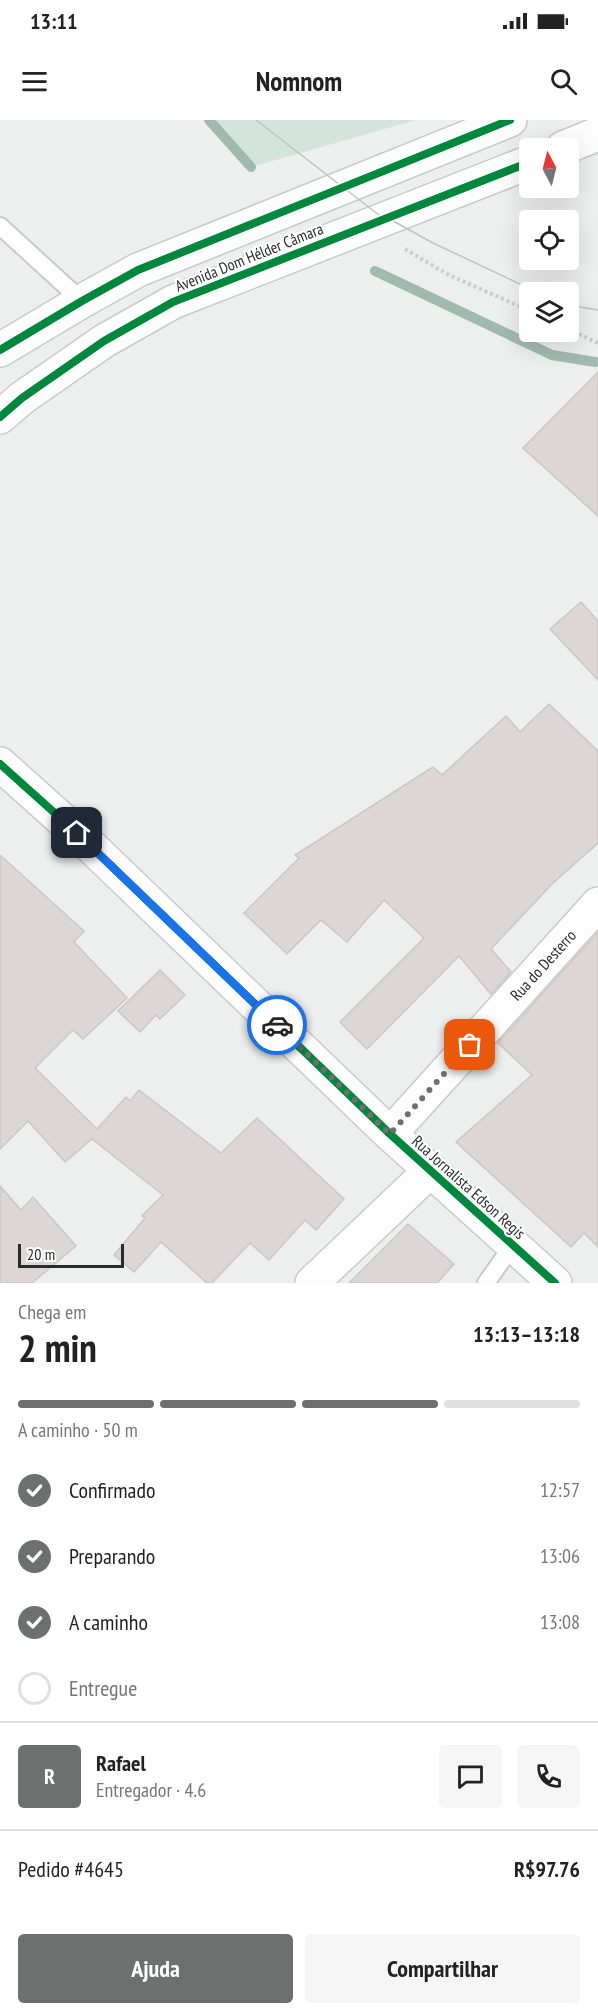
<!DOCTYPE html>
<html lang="pt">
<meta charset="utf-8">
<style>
body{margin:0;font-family:"PT Sans Narrow",sans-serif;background:#f6f6f6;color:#222;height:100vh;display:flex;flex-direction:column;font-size:22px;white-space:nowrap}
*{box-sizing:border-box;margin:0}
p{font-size:20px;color:#767676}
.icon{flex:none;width:33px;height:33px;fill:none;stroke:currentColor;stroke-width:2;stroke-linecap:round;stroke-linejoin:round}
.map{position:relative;height:1163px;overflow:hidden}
.drawer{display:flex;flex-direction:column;background:#fff;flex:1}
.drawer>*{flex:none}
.needle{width:39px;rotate:353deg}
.fabs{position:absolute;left:519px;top:18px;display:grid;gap:12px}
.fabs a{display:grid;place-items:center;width:60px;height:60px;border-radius:6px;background:#fff;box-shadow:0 6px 24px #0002;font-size:30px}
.scale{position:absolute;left:18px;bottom:15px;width:106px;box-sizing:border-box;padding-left:6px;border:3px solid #2a2c2b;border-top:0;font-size:16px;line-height:21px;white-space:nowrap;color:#2a2c2b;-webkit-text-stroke:4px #fff;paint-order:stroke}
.pin{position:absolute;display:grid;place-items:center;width:51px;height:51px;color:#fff;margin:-26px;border-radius:12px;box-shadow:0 3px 9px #0006}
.courier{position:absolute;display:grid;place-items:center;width:60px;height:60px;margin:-30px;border:4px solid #1a73e8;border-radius:50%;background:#fff;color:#222;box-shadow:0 2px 8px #0007}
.head em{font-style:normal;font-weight:700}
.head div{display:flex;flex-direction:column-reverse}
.head{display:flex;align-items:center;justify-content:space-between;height:102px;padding:0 18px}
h1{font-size:39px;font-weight:700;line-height:45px}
.bar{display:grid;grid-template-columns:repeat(4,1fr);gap:9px 6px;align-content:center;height:72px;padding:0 18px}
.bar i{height:8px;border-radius:4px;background:#e0e0e0}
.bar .on{background:#6e706f}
.bar p{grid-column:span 4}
.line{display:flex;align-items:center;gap:15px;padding:0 18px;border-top:2px solid #e0e0e0}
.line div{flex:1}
.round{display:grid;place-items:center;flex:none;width:63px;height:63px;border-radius:6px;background:#f6f6f6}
ol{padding:0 18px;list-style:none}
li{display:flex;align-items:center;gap:18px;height:66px}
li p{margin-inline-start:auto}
li .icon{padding:6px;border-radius:50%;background:#6e706f;color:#fff;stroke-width:4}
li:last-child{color:#767676}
li i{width:33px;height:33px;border:3px solid #e0e0e0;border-radius:50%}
.action{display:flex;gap:12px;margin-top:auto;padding:12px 18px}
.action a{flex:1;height:69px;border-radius:6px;background:#6e706f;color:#fff;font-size:24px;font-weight:700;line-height:69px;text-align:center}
.action a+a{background:#f6f6f6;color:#222}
.status{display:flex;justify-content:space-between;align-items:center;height:42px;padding:0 30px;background:#fff;direction:ltr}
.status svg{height:16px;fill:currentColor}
header{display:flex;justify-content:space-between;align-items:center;height:78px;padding:0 18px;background:#fff;font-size:27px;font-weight:700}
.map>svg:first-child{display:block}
.green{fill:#d5e3dd}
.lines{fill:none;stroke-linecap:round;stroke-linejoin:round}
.stream{stroke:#a1baaf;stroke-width:10}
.building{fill:#ddd6d4;stroke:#c8c8c8;stroke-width:1.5}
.service-casing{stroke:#c9cbca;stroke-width:20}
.minor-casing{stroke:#c9cbca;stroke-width:36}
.secondary-casing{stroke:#c9cbca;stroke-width:36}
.path{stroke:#cccdcc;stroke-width:4;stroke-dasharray:3 3;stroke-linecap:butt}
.service{stroke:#fcfdfc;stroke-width:16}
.minor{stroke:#fcfdfc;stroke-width:33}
.secondary{stroke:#fcfdfc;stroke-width:33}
.tram{stroke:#c1c2c1;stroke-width:1.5}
.cycleway-casing{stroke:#fff;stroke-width:11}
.cycleway{stroke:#00873e;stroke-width:8}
.done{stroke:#6e706f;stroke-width:6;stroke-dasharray:0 10.8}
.route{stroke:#1a73e8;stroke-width:8}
.labels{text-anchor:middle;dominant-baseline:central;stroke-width:4.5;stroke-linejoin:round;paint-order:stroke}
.street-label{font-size:16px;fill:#2a2c2b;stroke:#fff}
</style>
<div class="status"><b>13:11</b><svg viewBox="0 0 49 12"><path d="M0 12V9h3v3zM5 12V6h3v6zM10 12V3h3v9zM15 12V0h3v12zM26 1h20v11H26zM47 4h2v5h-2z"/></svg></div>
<header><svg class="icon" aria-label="menu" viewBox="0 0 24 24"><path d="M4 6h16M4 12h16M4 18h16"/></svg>Nomnom<svg class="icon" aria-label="search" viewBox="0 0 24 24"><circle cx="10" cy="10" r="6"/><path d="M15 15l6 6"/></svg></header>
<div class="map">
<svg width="598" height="1163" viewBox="0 0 598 1163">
<rect width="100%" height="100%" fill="#ecefee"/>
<path class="green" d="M 209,0 L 416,0 L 251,47 Z"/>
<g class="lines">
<path class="stream" d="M 209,0 L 251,47
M 375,151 L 552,235 L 595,242"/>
</g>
<path class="building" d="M 598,252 L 598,396 L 523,328 Z
M 581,482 L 598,501 L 598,560 L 550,509 Z
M 549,584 L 598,631 L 598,723 L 552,764 L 491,829 L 511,852 L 491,874 L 459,836 L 367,929 L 340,902 L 424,818 L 384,780 L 347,822 L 321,800 L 287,834 L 244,793 L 299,738 L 295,735 L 433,647 L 442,655 L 506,596 L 520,612 Z
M 0,735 L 84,811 L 74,822 L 127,878 L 83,919 L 73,910 L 35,948 L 97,1009 L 126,977 L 130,981 L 139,970 L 221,1033 L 257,998 L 344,1079 L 316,1110 L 305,1100 L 269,1140 L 250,1123 L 212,1163 L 207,1163 L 161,1122 L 134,1152 L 114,1135 L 145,1098 L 142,1096 L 163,1075 L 92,1019 L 65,1042 L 28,1001 L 0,1029 Z
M 598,812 L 598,1127 L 584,1113 L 571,1127 L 456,1022 L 532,955 L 498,923 Z
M 160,850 L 185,875 L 160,899 L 156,895 L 140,912 L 118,891 Z
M 0,1066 L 21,1090 L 33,1077 L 76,1126 L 32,1163 L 0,1163 Z
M 408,1104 L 454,1144 L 437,1163 L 349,1163 Z"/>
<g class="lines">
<defs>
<path id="service" d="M 0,106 L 82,181
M 486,1163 L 513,1125"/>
<g id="minor">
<path d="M 0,644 L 77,713 L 390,1014 L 555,1163"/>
<path id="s1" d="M 390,1014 L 598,784"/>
<path d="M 312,1163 L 430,1051"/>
</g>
<path id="secondary" d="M 563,28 L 598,14
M 0,230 L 82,181 L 138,150 L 510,0
M 0,297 L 22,278 L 104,221 L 173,182 L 530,42"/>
</defs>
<use href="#service" class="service-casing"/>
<use href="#minor" class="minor-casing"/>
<use href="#secondary" class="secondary-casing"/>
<path class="path" d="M 405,129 L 447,154 L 530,191
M 568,209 L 598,223"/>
<use href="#service" class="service"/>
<use href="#minor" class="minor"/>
<use href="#secondary" class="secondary"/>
<path class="tram" d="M 256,0 L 384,99 L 393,101 L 433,123 L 537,172
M 568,185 L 598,190"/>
<defs>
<path id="cycleway" d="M 0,230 L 82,181 L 138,150 L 510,0
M 0,297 L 22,278 L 104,221 L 173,182 L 530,42
M 0,644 L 77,713 L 390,1014 L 555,1163"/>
</defs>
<use href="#cycleway" class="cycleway-casing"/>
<use href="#cycleway" class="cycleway"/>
</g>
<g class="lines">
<path class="done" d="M 277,905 L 390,1014 L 470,925"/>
<path class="route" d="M 77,713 L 277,905"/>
</g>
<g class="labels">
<g class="street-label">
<text transform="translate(249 137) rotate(-22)">Avenida Dom Hélder Câmara</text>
<text stroke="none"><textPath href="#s1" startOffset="228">Rua do Desterro</textPath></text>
<text transform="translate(469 1067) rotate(42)">Rua Jornalista Edson Regis</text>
</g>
</g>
</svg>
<div class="fabs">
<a><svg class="needle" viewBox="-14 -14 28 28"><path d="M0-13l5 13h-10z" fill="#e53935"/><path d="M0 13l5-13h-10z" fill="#767676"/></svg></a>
<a><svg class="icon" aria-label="locate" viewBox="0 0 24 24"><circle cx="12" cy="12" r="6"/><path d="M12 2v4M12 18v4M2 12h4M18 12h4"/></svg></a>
<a><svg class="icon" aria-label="layers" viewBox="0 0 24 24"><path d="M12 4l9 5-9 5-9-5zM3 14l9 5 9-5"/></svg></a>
</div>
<div class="scale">20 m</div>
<div class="pin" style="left:470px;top:925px;background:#ea580c"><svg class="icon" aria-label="bag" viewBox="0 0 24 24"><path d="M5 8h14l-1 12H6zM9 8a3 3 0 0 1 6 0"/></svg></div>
<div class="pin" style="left:77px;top:713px;background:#1f2937"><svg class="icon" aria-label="home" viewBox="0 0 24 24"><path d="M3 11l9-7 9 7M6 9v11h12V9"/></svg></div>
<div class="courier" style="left:277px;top:905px"><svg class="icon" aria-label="car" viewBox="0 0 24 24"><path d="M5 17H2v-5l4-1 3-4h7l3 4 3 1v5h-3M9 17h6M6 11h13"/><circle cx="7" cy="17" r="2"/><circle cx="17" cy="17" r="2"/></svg></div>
</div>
<section class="drawer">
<div class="head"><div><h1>2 min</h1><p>Chega em</p></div><em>13:13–13:18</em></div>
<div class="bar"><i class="on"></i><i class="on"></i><i class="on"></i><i></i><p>A caminho · 50 m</p></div>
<ol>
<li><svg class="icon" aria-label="check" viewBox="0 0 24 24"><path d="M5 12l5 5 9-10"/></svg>Confirmado<p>12:57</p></li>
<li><svg class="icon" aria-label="check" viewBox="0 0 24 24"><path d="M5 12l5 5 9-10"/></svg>Preparando<p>13:06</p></li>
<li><svg class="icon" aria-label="check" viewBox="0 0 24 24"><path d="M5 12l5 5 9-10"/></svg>A caminho<p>13:08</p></li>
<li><i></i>Entregue</li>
</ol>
<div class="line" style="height:108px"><b class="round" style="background:#6e706f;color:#fff">R</b><div><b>Rafael</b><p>Entregador · 4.6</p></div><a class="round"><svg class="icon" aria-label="chat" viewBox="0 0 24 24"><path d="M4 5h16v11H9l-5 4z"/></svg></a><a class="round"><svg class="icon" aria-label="phone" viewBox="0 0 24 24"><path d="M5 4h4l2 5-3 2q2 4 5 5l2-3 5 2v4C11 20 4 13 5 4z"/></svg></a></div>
<div class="line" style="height:78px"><div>Pedido #4645</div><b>R$97.76</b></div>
<div class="action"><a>Ajuda</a><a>Compartilhar</a></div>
</section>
